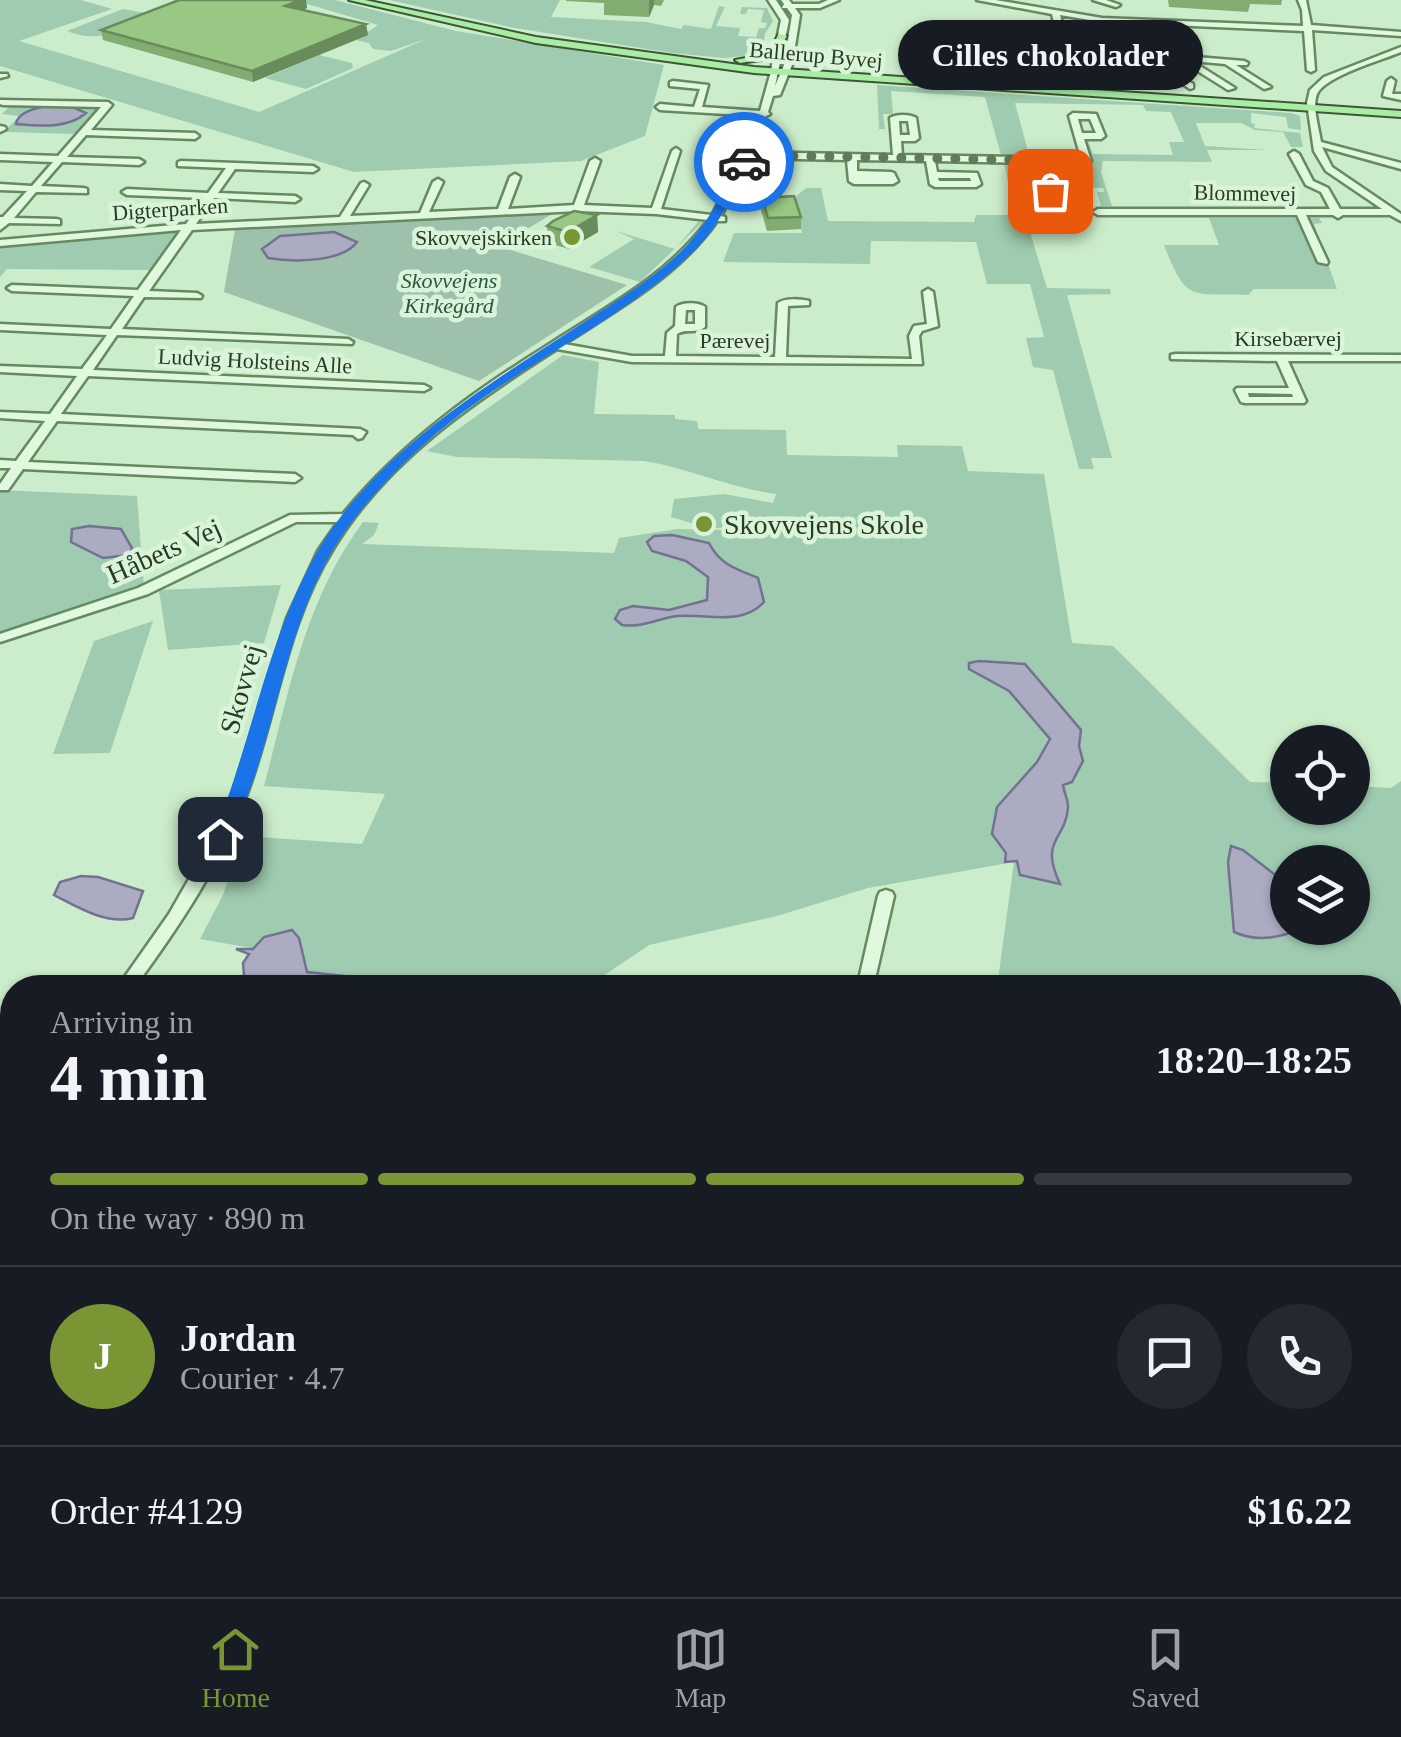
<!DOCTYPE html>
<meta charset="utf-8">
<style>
body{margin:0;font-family:Georgia,serif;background:#242831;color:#f1f3f6;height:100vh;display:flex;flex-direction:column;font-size:38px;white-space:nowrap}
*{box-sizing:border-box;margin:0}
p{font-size:32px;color:#9ea1a6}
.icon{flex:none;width:55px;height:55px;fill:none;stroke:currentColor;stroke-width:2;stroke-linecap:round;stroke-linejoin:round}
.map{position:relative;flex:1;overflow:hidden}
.panel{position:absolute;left:0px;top:975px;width:1402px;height:622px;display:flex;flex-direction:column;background:#171b24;border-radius:40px 40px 0 0;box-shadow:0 2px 8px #0004}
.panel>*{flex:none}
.buttons{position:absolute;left:1270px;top:725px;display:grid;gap:20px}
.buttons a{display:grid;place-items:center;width:100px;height:100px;border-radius:50%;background:#171b24;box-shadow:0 2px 8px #0004;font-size:50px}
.pin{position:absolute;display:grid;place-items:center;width:85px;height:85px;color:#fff;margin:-42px;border-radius:20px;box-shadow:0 5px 15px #0006}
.courier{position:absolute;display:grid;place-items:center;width:100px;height:100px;margin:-50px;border:8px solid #1a73e8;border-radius:50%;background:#fff;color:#222;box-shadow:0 2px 12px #0007}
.bubble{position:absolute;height:70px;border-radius:35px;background:#171b24;box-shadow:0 2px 8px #0004;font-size:32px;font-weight:700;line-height:70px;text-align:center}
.overview em{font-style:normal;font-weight:700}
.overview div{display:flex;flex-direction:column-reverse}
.overview{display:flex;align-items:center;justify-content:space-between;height:170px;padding:0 50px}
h1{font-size:65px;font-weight:700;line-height:75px}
.bar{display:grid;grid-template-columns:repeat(4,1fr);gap:15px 10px;align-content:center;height:120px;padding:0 50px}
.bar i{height:12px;border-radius:8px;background:#363941}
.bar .active{background:#7a9533}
.bar p{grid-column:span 4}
.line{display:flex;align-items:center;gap:25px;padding:0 50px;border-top:2px solid #363941}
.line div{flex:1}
.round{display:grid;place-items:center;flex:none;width:105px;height:105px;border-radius:52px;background:#242831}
.tabs{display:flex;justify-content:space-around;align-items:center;height:140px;border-top:2px solid #363941;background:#171b24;font-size:28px;color:#9ea1a6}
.tabs a{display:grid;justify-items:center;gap:5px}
.tabs .active{color:#7a9533}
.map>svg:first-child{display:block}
.green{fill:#9fcbb0;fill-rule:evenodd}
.cemetery{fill:#9dc1ab}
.water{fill:#ababc2;stroke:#737290;stroke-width:2.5}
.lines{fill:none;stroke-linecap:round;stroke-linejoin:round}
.stream{stroke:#737290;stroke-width:5}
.minor-casing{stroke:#678960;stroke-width:5}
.major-casing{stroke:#3c5733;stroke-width:4}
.minor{fill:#dff8de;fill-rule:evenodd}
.major{fill:#a8eca6;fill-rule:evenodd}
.wall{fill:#83ac71}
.shaded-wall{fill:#6a8c5c}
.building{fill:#98c883;stroke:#6a8c5c;stroke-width:2.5}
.route{fill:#1a73e8}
.done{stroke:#61795d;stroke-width:10;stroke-dasharray:0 18}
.poi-dot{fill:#7a9533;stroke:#daf4da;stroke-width:4}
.labels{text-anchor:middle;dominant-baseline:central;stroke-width:9;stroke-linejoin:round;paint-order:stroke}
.far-street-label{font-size:22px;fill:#283b22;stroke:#daf4da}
.far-poi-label{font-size:22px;fill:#283b22;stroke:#daf4da;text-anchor:end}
.far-park-label{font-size:22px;font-style:italic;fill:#2a5641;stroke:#daf4da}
.poi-label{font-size:28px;fill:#283b22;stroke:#daf4da;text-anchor:start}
.street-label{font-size:28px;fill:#283b22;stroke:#daf4da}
</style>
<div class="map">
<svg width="1401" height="1597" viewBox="0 0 1401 1597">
<rect width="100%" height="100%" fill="#ccedcb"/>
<path class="green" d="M 0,0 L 81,0 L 112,9 L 19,41 L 259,112 L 426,39 L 391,51 L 373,49 L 369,43 L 356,40 L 378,25 L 294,0 L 335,0 L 456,31 L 664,65 L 645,136 L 581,161 L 354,172 L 0,66 Z
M 389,0 L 560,0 L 551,17 L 646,22 L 681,29 L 684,25 L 711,29 L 719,6 L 725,7 L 716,26 L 740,28 L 738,36 L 756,37 L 759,28 L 765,28 L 767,23 L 761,22 L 764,10 L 748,9 L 746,14 L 740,14 L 742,7 L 767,8 L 773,21 L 765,34 L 762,54 L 724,58 L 672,53 L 515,28 Z
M 123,9 L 152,14 C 125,31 99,44 67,31 Z
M 319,55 L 352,63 L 353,68 L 306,89 L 265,78 Z
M 877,85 L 1291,113 L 1300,116 L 1301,130 L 1288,128 L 1286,117 L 1251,113 L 1251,123 L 1255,124 L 1254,128 L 1300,133 L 1303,147 L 1291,147 L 1283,132 L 1255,130 L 1241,123 L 1196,123 L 1205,146 L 1268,150 L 1207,150 L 1212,162 L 1103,161 L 1101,172 L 1112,206 L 1101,206 L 1097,192 L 1104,192 L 1103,188 L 1047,188 L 1045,180 L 1084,175 L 1083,164 L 1091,163 L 1084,141 L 1088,141 L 1093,154 L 1173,155 L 1169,142 L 1184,142 L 1171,112 L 1146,111 L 1143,105 L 1015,103 L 1030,159 L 1002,159 L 985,97 L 891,91 L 893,114 L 883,114 L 885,129 L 879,129 Z
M 12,104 L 101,107 L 77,134 L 4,132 L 19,116 L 2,114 Z
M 1004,163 L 1070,163 L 1078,172 L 1037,179 L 1043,201 L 1033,201 L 1027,222 L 1047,288 L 1110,289 L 1111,294 L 1067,295 L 1112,458 L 1091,458 L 1094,469 L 1079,469 L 1053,370 L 1033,367 L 1026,338 L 1044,337 L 1030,284 L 987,284 L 976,242 L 871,241 L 870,264 L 723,262 L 734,233 L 802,233 L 793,199 L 806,188 L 821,188 L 828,221 L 974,222 L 976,215 L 1015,215 Z
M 1209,218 L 1319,218 L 1322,223 L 1314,224 L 1337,289 L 1254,289 L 1248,295 C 1189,293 1187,303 1164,245 L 1219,245 Z
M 698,222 L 703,222 L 640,282 L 589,267 L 634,239 L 616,231 L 675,249 Z
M 176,231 L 179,233 L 151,270 L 7,269 L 0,277 L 0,246 Z
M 563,355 L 599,362 L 594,414 L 675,415 L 675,419 L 697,421 L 698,429 L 786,430 L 787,455 L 898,457 L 897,445 L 962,446 L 968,471 L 1044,474 L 1072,643 L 1113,646 L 1250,782 L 1287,783 L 1288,808 L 1352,808 L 1353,786 L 1391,788 L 1401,781 L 1401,1597 L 909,1597 L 912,1585 L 1390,1585 L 1390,988 L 997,987 L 1014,862 L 868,888 L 777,916 L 649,945 L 587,987 L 265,987 L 251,948 L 200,939 L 223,895 L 244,836 L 362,844 L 385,794 L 264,786 C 289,692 304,602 363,522 L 379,523 L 374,535 L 362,544 L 614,553 L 619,538 L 678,529 L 738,530 L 701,526 L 671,517 L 674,499 L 724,494 L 773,503 L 776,494 C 730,488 689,468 644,461 L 457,457 L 427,451 ZM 1288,862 L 1352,862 L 1352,928 L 1288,928 Z
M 0,490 L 137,496 L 144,589 L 0,636 Z
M 281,585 L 264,643 L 168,650 L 159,590 Z
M 153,621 L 110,753 L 53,754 L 94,641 Z"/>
<path class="cemetery" d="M 552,214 L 504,243 L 507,249 L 627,285 L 479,381 L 224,292 L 235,229 Z"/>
<path class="water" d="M 47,106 L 73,107 L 86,113 C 68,129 39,126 16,124 C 18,112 35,108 47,106 Z
M 334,232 L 357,242 C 342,263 291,262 268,258 L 262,249 L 280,236 Z
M 89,526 L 121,529 L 132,548 L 129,555 L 103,558 L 71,542 L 72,529 Z
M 672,535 L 709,543 C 720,565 737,569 758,578 L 764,602 C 741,627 707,613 678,616 C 658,618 643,628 622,625 L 615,619 L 620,610 L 633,606 L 669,610 L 707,600 L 708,577 L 686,561 L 652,551 L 647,542 L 654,536 Z
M 979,661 L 1025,664 L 1081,730 L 1079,746 L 1083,761 L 1072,782 L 1063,785 C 1064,794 1069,800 1068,808 C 1065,841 1039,839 1060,884 L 1020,875 L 1017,861 L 1005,862 L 1006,853 L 992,834 L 997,807 L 1037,762 L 1050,739 L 1009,691 L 969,669 L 969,663 Z
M 1231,846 L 1243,850 L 1287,884 L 1288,928 L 1304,928 C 1281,937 1258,943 1234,932 L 1228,862 Z
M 81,876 L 98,877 L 143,891 L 133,918 C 107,925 77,907 54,895 L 60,882 Z
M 292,930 L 299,938 L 307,972 L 353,977 L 355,982 L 348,987 L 245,987 L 243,963 L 249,954 L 236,949 L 253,949 L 264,937 Z
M 1390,1537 L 1401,1545 L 1401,1597 L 1353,1597 L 1348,1585 L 1390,1585 Z"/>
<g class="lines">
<path class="stream" d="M 1390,1339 L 1401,1333"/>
<defs>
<path id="minor" d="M 768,0 L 776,0 L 789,20 L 775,86 L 784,65 L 792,15 L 787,8 L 782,8 L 784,4 L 781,0 L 789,0 L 792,4 L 819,4 L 828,0 L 839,0 L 820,8 L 795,8 L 800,15 L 792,65 L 780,95 L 773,96 L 768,112 L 770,114 L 766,116 L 753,152 L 893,155 L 890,118 C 895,114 911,114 916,118 L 919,138 L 915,141 L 901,141 L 902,155 L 1081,158 L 1069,116 L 1073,113 L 1096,114 L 1105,136 L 1101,139 L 1084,139 L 1091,161 L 1084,164 L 1087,172 L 1080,177 L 1046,183 L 1048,187 L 1055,191 L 1050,194 L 1041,191 L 1038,179 L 1074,173 L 1077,171 L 1074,164 L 935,161 L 937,172 L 977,173 L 981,184 L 976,187 L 935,187 L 930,184 L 926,161 L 857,160 L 857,171 L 891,172 L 894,173 L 898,181 L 893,184 L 854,184 L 849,181 L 847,160 L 751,158 L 721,216 L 725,217 L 725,221 L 717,221 C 678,276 620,308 564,344 L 632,356 L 665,356 L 667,333 L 675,326 L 676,307 C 682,302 699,302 705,307 L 705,327 C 697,334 686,328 677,334 L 676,356 L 775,357 L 778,303 C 785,298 800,299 809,301 L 809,305 L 788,306 L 786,357 L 912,359 L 909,336 L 914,326 L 927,324 L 923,292 L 928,289 L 933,292 L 938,326 L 922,331 L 919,336 L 922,364 L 632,362 L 557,349 C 472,403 386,461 333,549 C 287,622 277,711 248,791 C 222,863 179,927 134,988 L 117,988 L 169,914 L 209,844 L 233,792 L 287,618 L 318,551 L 338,522 L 296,522 L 148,594 L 0,642 L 0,634 L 138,588 L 290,515 L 343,514 C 401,443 474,391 551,343 C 607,307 668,275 708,220 L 656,214 L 578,211 L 192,230 L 149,291 L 197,293 L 202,296 L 201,298 L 144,297 L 122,329 L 348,339 L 353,342 L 352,344 L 117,335 L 93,370 L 424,385 L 430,388 L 424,391 L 88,376 L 61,414 L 360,429 L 366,432 L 362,438 L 358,439 L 353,435 L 57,421 L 28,462 L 295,474 L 301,478 L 295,482 L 23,469 L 8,490 L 0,490 L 0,484 L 11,468 L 0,468 L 0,460 L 16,461 L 45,421 L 0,418 L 0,412 L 50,414 L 77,376 L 0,372 L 0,366 L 82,369 L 107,335 L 0,330 L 0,324 L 111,329 L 134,296 L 12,291 L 7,288 L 12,285 L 138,290 L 181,230 L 0,246 L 0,240 L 186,224 L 204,198 L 127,195 L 122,192 L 127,189 L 208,193 L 226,168 L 178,166 L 178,162 L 181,161 L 313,166 L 318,169 L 313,172 L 235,169 L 218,193 L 295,196 L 300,199 L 295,202 L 214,198 L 196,224 L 340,217 L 361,183 L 364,182 L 369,185 L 350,216 L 420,213 L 433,182 L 438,179 L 443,182 L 429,212 L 498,209 L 510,177 L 515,174 L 520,177 L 508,209 L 574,205 L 590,161 L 595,158 L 600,161 L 584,205 L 652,208 L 672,151 L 676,148 L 680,151 L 661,209 L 712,215 L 740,163 L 758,116 L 660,110 L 656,107 L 660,104 L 694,107 L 700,89 L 670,86 L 670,82 L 673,81 L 708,85 L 702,107 L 760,111 L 770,75 L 781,20 ZM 1078,119 L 1090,119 L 1096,133 L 1082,133 ZM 899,121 L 908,121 L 910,135 L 900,135 ZM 938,178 L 970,178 L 971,181 L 939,181 ZM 686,310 L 695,310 L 695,324 L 685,324 Z
M 977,0 L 995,0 L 1102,18 L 1303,26 L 1302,10 L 1298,0 L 1306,0 L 1311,25 L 1401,32 L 1401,36 L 1312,30 L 1315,70 L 1311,72 L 1307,70 L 1304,31 L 1102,22 L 1060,15 L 1067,42 L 1076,47 L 1244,61 L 1248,63 L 1247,65 L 1236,65 L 1271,87 L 1264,89 L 1225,64 L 1192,61 L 1235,88 L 1228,90 L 1180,60 L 1155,58 L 1193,84 L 1193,88 L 1190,89 L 1143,57 L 1079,52 L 1080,59 L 1105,76 L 1106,78 L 1102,80 L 1073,62 L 1070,50 L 1059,41 L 957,39 L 956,37 L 960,35 L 1057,37 L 1052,14 Z
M 1093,0 L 1106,0 L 1120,5 L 1116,7 Z
M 1401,47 L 1401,52 C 1382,60 1325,76 1317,94 C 1312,107 1319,128 1321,142 L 1401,163 L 1401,169 L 1322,147 L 1332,167 L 1401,214 L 1401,221 L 1390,215 L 1343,215 L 1338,218 L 1333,215 L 1306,215 L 1328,262 L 1327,264 L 1318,262 L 1297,215 L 1098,215 L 1093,212 L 1098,209 L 1330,209 L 1321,192 L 1306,185 L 1289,154 L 1294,151 L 1299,154 L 1313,181 L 1328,188 L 1340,209 L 1382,209 L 1326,171 L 1314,151 L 1307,103 L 1310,90 L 1324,77 Z
M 0,74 L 7,74 L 8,76 L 0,78 Z
M 1391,78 L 1395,81 L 1392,94 L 1401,94 L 1401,100 L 1383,96 L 1387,81 Z
M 0,100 L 108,102 L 112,105 L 91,130 L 195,133 L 199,136 L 195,139 L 86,135 L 67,157 L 139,159 L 144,162 L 139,165 L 62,162 L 41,186 L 84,188 L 87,189 L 87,193 L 36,192 L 14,218 L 57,219 L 60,220 L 60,224 L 9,223 L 0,230 L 0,217 L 3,217 L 27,191 L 0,190 L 0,184 L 32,186 L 53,162 L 0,160 L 0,154 L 58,156 L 101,107 L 3,105 L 0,104 Z
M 0,126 L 5,127 L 6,129 L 0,132 Z
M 1175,354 L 1401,355 L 1401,361 L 1288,361 L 1306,401 L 1304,403 L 1245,403 L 1241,402 L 1235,390 L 1237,388 L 1289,388 L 1277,361 L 1171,359 L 1171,355 ZM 1248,393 L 1292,394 L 1293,397 L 1249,397 Z
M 886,890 L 892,892 L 894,896 L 873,988 L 857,988 L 878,896 L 880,892 Z
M 12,1103 L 12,1121 L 0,1129 L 0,1111 Z
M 0,1474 L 12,1478 L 12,1498 L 0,1494 Z
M 12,1574 L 12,1585 L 24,1585 L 19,1597 L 0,1597 L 0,1587 L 5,1577 Z
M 340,1585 L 389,1585 L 400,1589 L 403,1597 L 355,1597 L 343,1593 Z
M 665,1585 L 696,1585 C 689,1597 671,1597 655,1597 L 658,1589 Z"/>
<path id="major" d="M 349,0 L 365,0 L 536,37 L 754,67 L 1401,111 L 1401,117 L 754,73 L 536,43 Z
M 779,34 L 787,36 L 773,58 L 740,63 L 735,60 L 767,54 Z"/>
</defs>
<use href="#minor" class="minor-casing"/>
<use href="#major" class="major-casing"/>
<use href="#minor" class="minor"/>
<use href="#major" class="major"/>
</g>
<path class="wall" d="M 179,0 L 306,0 L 307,8 L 303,10 L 366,24 L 368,35 L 253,82 L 103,40 L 101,30 Z
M 566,0 L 664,0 L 661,6 L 654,5 L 649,17 L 604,15 L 604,3 L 566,1 Z
M 1168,0 L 1282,0 L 1281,5 L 1250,4 L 1248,12 L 1169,7 Z
M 762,198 L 801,217 L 801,229 L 767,231 L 761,210 Z
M 597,215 L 598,232 L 569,249 L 548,243 L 547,226 Z"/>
<path class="shaded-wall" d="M 301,0 L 306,0 L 307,8 L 287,16 L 285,6 Z
M 649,0 L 654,0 L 654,5 L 649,17 Z
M 366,24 L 368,35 L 253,82 L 252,71 Z
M 597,215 L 598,232 L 569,249 L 568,232 Z"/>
<path class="building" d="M 179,0 L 301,0 L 285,6 L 366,24 L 252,71 L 101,30 Z
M 794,196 L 801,217 L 768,218 L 762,198 Z
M 574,211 L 597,215 L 568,232 L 547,226 L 553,221 Z"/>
<path class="route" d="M 740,160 L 749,162 C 733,194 719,227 693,252 C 625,317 536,357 462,413 C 422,443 384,480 354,519 C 280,613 282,739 226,843 L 215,843 L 212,839 C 257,733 270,608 342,515 C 404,436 489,384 572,330 C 610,305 657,278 688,244 C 711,218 724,190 740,160 Z"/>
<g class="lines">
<path class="done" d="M 744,162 L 747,155 L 1078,161 L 1082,172 L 1077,175 L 1041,181 L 1044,189 L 1050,191"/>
</g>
<g class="poi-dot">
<circle cx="572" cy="237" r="10"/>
<circle cx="704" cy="524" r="10"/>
</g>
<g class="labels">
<g class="far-street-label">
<text transform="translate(816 55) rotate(5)">Ballerup Byvej</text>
<text transform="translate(1245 193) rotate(1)">Blommevej</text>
<text transform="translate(170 209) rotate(-4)">Digterparken</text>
<text x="1288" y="338">Kirsebærvej</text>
<text x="735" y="340">Pærevej</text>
<text transform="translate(255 361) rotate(3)">Ludvig Holsteins Alle</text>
</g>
<g class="far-poi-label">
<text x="552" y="237">Skovvejskirken</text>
</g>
<g class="far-park-label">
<text x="449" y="280">Skovvejens<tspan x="449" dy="25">Kirkegård</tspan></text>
</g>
<g class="poi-label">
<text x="724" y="524">Skovvejens Skole</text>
</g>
<g class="street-label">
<text transform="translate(164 551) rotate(-24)">Håbets Vej</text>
<text transform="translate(241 689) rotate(-74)">Skovvej</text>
</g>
</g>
</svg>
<div class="buttons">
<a><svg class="icon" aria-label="locate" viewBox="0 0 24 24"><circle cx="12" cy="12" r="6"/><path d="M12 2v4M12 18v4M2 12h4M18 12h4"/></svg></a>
<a><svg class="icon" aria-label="layers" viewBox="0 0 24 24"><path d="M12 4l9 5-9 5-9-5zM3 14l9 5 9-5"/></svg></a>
</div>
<div class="pin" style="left:1050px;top:191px;background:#ea580c"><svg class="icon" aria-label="bag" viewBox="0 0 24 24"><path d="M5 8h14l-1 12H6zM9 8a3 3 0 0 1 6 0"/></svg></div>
<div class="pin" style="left:220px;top:839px;background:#1f2937"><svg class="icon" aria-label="home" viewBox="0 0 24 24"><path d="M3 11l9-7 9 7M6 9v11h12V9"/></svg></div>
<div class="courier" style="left:744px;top:162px"><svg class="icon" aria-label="car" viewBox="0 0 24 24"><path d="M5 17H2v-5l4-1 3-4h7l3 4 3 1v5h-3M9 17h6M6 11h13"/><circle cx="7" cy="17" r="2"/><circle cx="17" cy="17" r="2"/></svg></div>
<div class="bubble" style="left:898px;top:20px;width:305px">Cilles chokolader</div>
<section class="panel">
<div class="overview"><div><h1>4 min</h1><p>Arriving in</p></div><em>18:20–18:25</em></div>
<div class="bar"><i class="active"></i><i class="active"></i><i class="active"></i><i></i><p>On the way · 890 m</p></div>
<div class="line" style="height:180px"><b class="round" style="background:#7a9533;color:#fff">J</b><div><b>Jordan</b><p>Courier · 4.7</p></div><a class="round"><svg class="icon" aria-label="chat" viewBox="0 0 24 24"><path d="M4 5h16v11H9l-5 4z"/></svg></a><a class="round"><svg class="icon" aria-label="phone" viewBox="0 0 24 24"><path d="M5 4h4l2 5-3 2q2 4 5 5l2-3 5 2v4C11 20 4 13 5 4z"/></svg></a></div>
<div class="line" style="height:130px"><div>Order #4129</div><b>$16.22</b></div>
</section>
</div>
<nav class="tabs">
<a class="active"><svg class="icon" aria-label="home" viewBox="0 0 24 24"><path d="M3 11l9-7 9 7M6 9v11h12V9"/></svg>Home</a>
<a><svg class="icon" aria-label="map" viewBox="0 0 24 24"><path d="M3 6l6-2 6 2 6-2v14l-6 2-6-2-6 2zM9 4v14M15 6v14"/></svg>Map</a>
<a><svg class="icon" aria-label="saved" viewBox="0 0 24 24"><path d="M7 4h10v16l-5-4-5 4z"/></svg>Saved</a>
</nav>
